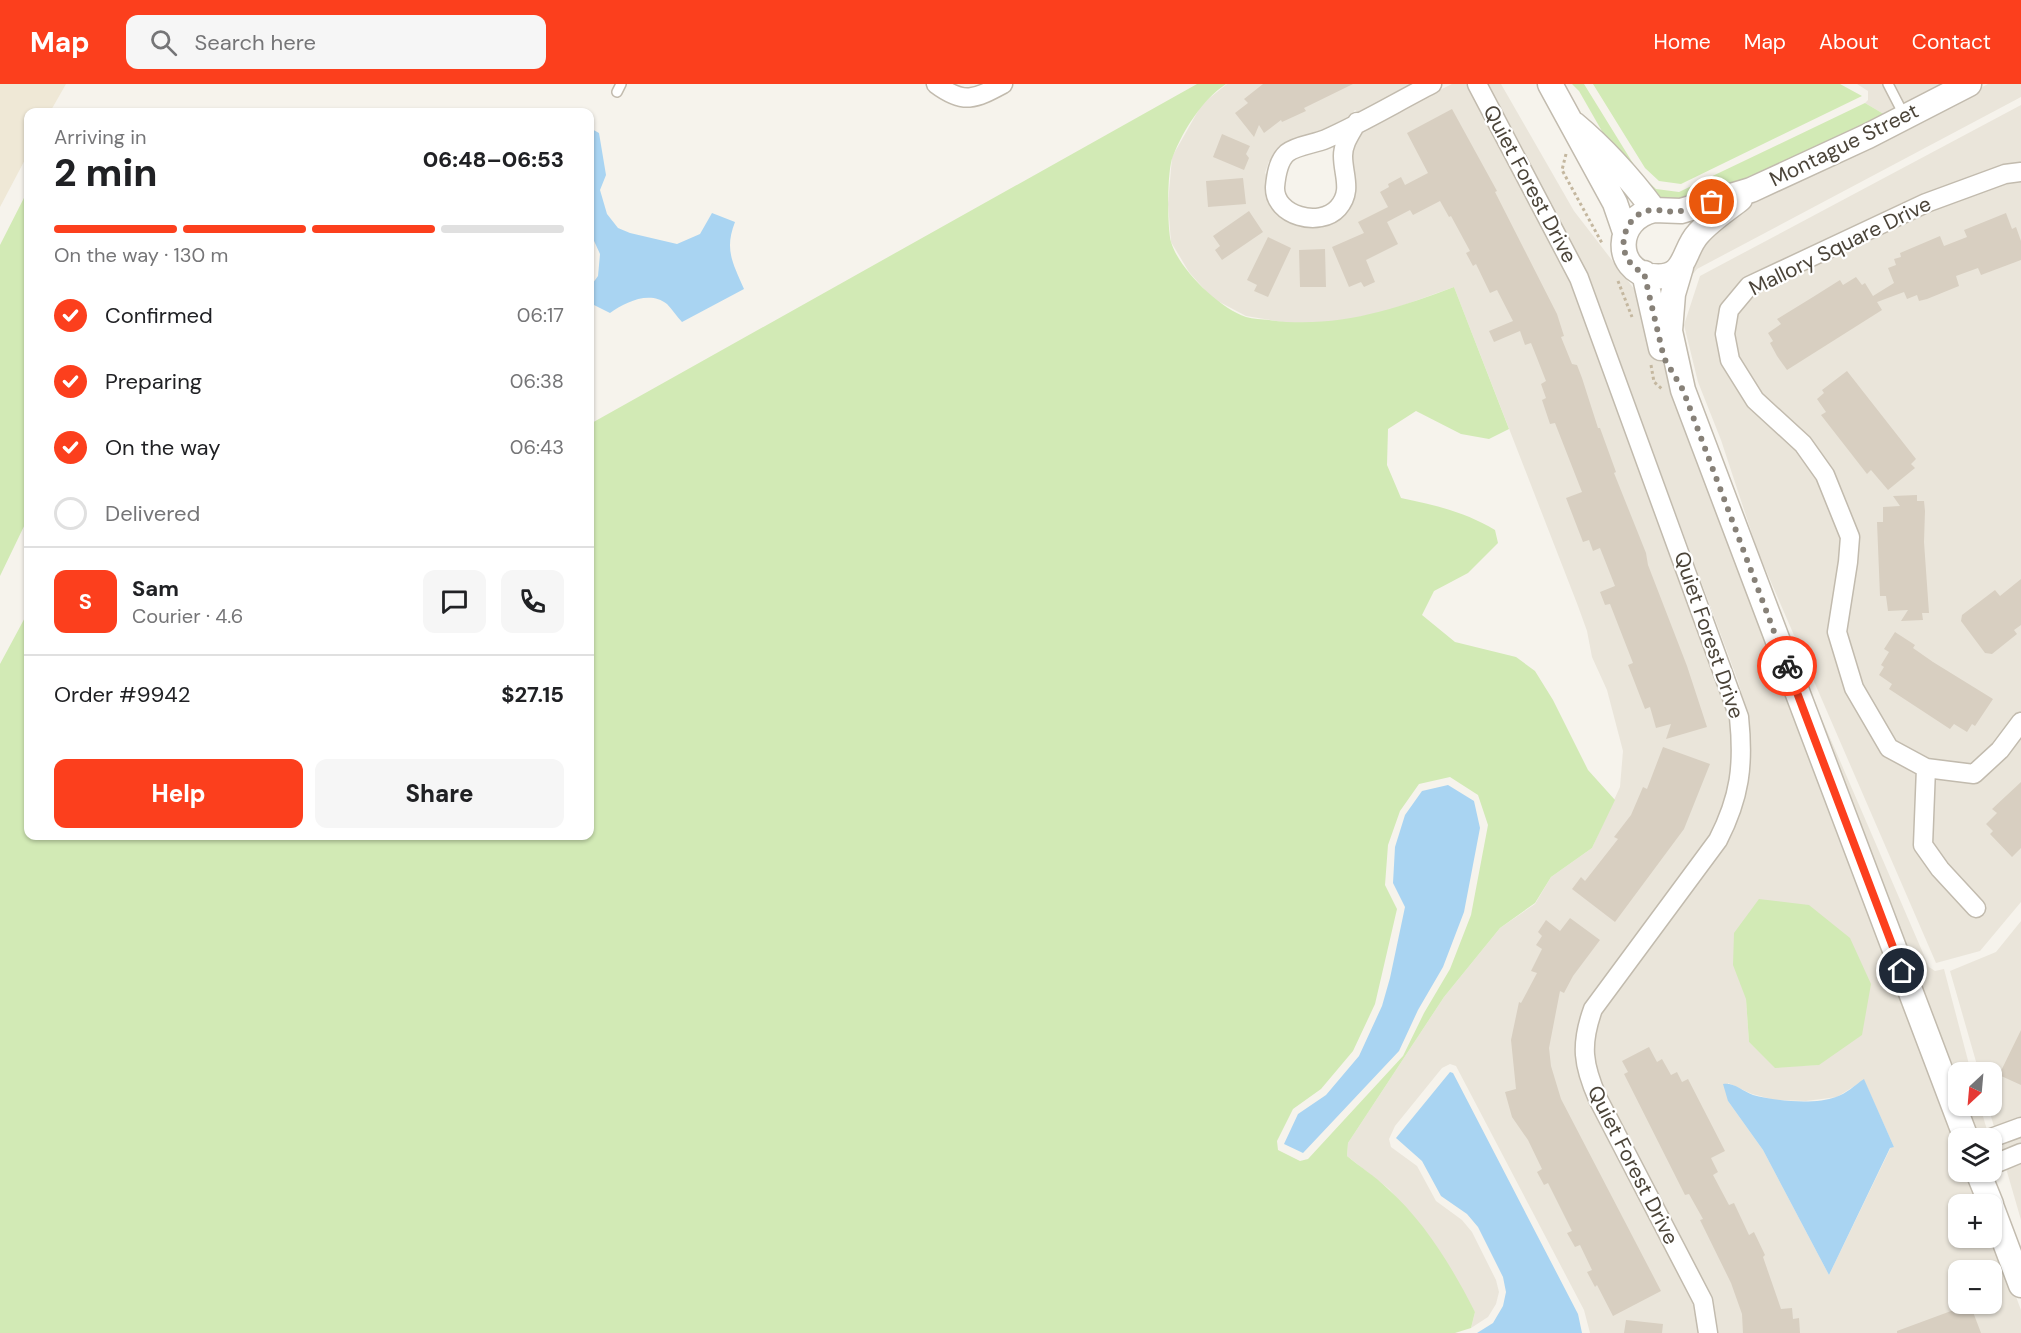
<!DOCTYPE html>
<meta charset="utf-8">
<style>
body{margin:0;font-family:"DM Sans",sans-serif;background:#f6f6f6;color:#202124;height:100vh;display:flex;flex-direction:column;font-size:22px;white-space:nowrap}
*{box-sizing:border-box;margin:0}
p{font-size:20px;color:#757577}
.icon{flex:none;width:33px;height:33px;fill:none;stroke:currentColor;stroke-width:2;stroke-linecap:round;stroke-linejoin:round}
.map{position:relative;flex:1;overflow:hidden}
.sheet{position:absolute;left:24px;top:24px;width:570px;height:732px;display:flex;flex-direction:column;background:#fff;border-radius:12px;box-shadow:0 2px 4px #0004}
.sheet>*{flex:none}
.needle{width:39px;rotate:206deg}
.fabs{position:absolute;left:1948px;top:978px;display:grid;gap:12px}
.fabs a{display:grid;place-items:center;width:54px;height:54px;border-radius:12px;background:#fff;box-shadow:0 2px 4px #0004;font-size:30px}
.pin{position:absolute;display:grid;place-items:center;width:51px;height:51px;color:#fff;margin:-26px;border:3px solid #fff;border-radius:50%;box-shadow:0 2px 6px #0007}
.courier{position:absolute;display:grid;place-items:center;width:60px;height:60px;margin:-30px;border:4px solid #fc3f1d;border-radius:50%;background:#fff;color:#222;box-shadow:0 2px 8px #0007}
.headline em{font-style:normal;font-weight:800}
.headline div{display:flex;flex-direction:column-reverse}
.headline{display:flex;align-items:center;justify-content:space-between;height:102px;padding:0 30px}
h1{font-size:39px;font-weight:800;line-height:45px}
.bar{display:grid;grid-template-columns:repeat(4,1fr);gap:9px 6px;align-content:center;height:72px;padding:0 30px}
.bar i{height:8px;border-radius:4px;background:#e0e0e0}
.bar .active{background:#fc3f1d}
.bar p{grid-column:span 4}
.line{display:flex;align-items:center;gap:15px;padding:0 30px;border-top:2px solid #e0e0e0}
.line div{flex:1}
.round{display:grid;place-items:center;flex:none;width:63px;height:63px;border-radius:12px;background:#f6f6f6}
ol{padding:0 30px;list-style:none}
li{display:flex;align-items:center;gap:18px;height:66px}
li p{margin-inline-start:auto}
li .icon{padding:6px;border-radius:50%;background:#fc3f1d;color:#fff;stroke-width:4}
li:last-child{color:#757577}
li i{width:33px;height:33px;border:3px solid #e0e0e0;border-radius:50%}
.primary-button{display:flex;gap:12px;margin-top:auto;padding:12px 30px}
.primary-button a{flex:1;height:69px;border-radius:12px;background:#fc3f1d;color:#fff;font-size:24px;font-weight:800;line-height:69px;text-align:center}
.primary-button a+a{background:#f6f6f6;color:#202124}
header{display:flex;align-items:center;gap:36px;box-sizing:border-box;height:84px;padding:0 30px;background:#fc3f1d;color:#fff}
header strong{font-size:28px}
nav{display:flex;gap:33px;margin-inline-start:auto;font-size:21px}
.search{width:420px;height:54px;background:#f6f6f6;display:flex;align-items:center;gap:15px;box-sizing:border-box;padding:0 21px;border-radius:12px;color:#757577;font-size:22px}
.map>svg:first-child{display:block}
.residential{fill:#eae5da;fill-rule:evenodd}
.education{fill:#efe8d6}
.green{fill:#d2eab5;fill-rule:evenodd}
.water{fill:#a9d4f2}
.building{fill:#d8cfc1}
.lines{fill:none;stroke-linecap:round;stroke-linejoin:round}
.service-casing{stroke:#c2bbae;stroke-width:12}
.minor-casing{stroke:#c2bbae;stroke-width:21}
.tertiary-casing{stroke:#c2bbae;stroke-width:27}
.path{stroke:#c4b79f;stroke-width:3;stroke-dasharray:3 3;stroke-linecap:butt}
.service{stroke:#fff;stroke-width:9}
.minor{stroke:#fff;stroke-width:18}
.tertiary{stroke:#fff;stroke-width:24}
.done{stroke:#878178;stroke-width:6;stroke-dasharray:0 10.8}
.route{stroke:#fc3f1d;stroke-width:8}
.labels{text-anchor:middle;dominant-baseline:central;stroke-width:4.5;stroke-linejoin:round;paint-order:stroke}
.street-label{font-size:21px;fill:#4b4439;stroke:#fff}
</style>
<header>
<strong>Map</strong>
<div class="search"><svg class="icon" aria-label="search" viewBox="0 0 24 24"><circle cx="10" cy="10" r="6"/><path d="M15 15l6 6"/></svg>Search here</div>
<nav><a>Home</a><a>Map</a><a>About</a><a>Contact</a></nav>
</header>
<div class="map">
<svg width="2021" height="1249" viewBox="0 0 2021 1249">
<rect width="100%" height="100%" fill="#f6f3ec"/>
<path class="residential" d="M 1227,0 L 1413,0 L 1358,28 L 1355,26 L 1351,31 L 1323,46 L 1285,61 L 1273,77 L 1269,77 L 1265,89 L 1268,92 L 1268,112 L 1278,130 L 1299,142 L 1321,144 L 1341,133 L 1354,113 L 1355,90 L 1352,70 L 1354,60 L 1362,45 L 1452,0 L 1466,0 L 1571,198 L 1731,636 L 1734,666 L 1731,699 L 1724,725 L 1711,752 L 1586,920 L 1578,943 L 1575,971 L 1580,996 L 1590,1020 L 1695,1221 L 1699,1249 L 1590,1249 L 1584,1226 L 1456,982 L 1450,980 L 1442,984 L 1395,1042 L 1389,1055 L 1391,1063 L 1417,1082 L 1436,1117 L 1462,1136 L 1472,1148 L 1496,1196 L 1499,1208 L 1496,1220 L 1488,1233 L 1471,1244 L 1475,1228 L 1407,1126 L 1389,1105 L 1347,1072 L 1348,1059 L 1444,913 L 1500,844 L 1535,820 L 1551,793 L 1592,764 L 1620,703 L 1623,667 L 1607,606 L 1592,573 L 1587,547 L 1578,522 L 1454,203 L 1390,226 L 1342,237 L 1295,240 L 1246,232 L 1212,214 L 1189,188 L 1171,158 L 1168,120 L 1172,73 L 1202,20 Z
M 1487,0 L 1501,0 L 1574,127 L 1645,219 L 1675,319 L 1959,1062 L 1959,1088 L 1968,1088 L 1981,1120 L 1959,1120 L 1959,1154 L 1992,1154 L 1992,1149 L 2021,1226 L 2021,1249 L 1716,1249 L 1710,1212 L 1605,1010 L 1592,969 L 1595,945 L 1601,929 L 1725,762 L 1740,732 L 1748,700 L 1751,665 L 1748,632 L 1738,597 L 1587,190 ZM 1746,915 L 1818,981 L 1775,983 L 1749,958 ZM 1864,996 L 1894,1063 L 1891,1063 L 1829,1191 L 1763,1066 L 1728,1017 L 1728,999 L 1752,1010 L 1775,1016 L 1806,1017 L 1837,1013 ZM 1959,1186 L 1992,1186 L 1992,1220 L 1959,1220 Z
M 1857,0 L 1950,0 L 1887,32 L 1865,19 L 1868,16 L 1868,7 Z
M 1988,0 L 2021,0 L 2021,13 L 1697,185 L 1693,190 L 1688,187 L 1699,162 L 1755,114 L 1871,60 Z
M 2021,21 L 2021,818 L 1980,867 L 1936,879 L 1758,468 L 1721,356 L 1698,298 L 1684,241 L 1700,192 Z
M 1790,561 L 1929,883 L 1935,887 L 1944,885 L 1971,988 L 1959,988 L 1959,1011 Z
M 2021,837 L 2021,1136 L 1988,1022 L 1992,1022 L 1992,988 L 1979,988 L 1950,887 L 1996,868 Z
M 1963,1022 L 1980,1022 L 1987,1046 L 1974,1051 Z"/>
<path class="education" d="M 0,0 L 66,0 L 50,28 L 28,28 L 28,70 L 0,123 Z"/>
<path class="green" d="M 1197,0 L 1226,0 C 1202,16 1184,45 1173,72 C 1167,85 1167,143 1171,158 C 1179,185 1219,224 1246,233 C 1253,235 1262,235 1269,236 C 1334,245 1394,226 1454,203 L 1509,345 L 1489,355 L 1461,350 L 1416,327 L 1388,345 L 1387,381 L 1401,414 C 1435,421 1465,428 1495,446 L 1498,459 L 1468,489 L 1434,507 L 1422,531 L 1455,558 L 1516,573 L 1535,587 L 1553,616 L 1588,686 L 1615,716 L 1592,764 L 1551,793 L 1535,819 L 1500,844 L 1444,913 L 1348,1059 L 1347,1072 C 1360,1083 1375,1092 1387,1104 C 1425,1138 1452,1183 1475,1228 L 1471,1244 L 1455,1249 L 0,1249 L 0,580 L 28,528 L 28,752 L 590,752 L 590,340 ZM 1450,693 L 1478,711 L 1488,741 L 1471,831 L 1450,885 L 1424,929 L 1403,972 L 1308,1075 L 1300,1077 L 1278,1066 L 1277,1057 L 1293,1025 L 1321,1005 L 1353,967 L 1375,920 L 1397,825 L 1385,801 L 1388,761 L 1400,727 L 1419,700 Z
M 1572,0 L 1584,0 L 1639,89 L 1656,105 L 1679,108 L 1865,19 L 1887,32 L 1755,94 L 1680,118 L 1658,115 L 1607,56 L 1579,7 Z
M 1593,0 L 1840,0 L 1862,12 L 1681,100 L 1659,97 L 1645,84 Z
M 28,106 L 28,434 L 0,492 L 0,161 Z
M 1759,815 L 1809,821 L 1850,854 L 1871,900 L 1862,951 L 1819,981 L 1775,984 L 1749,958 L 1746,915 L 1733,881 L 1734,849 Z"/>
<path class="water" d="M 590,44 L 599,49 L 606,91 L 600,106 L 607,130 L 618,144 L 630,149 L 677,160 L 700,150 L 712,129 L 735,138 C 724,166 733,179 744,205 L 682,238 C 677,233 672,225 667,220 C 650,206 625,218 610,229 L 590,219 L 590,203 L 598,192 L 600,170 L 590,148 Z
M 1448,701 L 1474,717 L 1480,744 L 1464,828 L 1443,883 L 1418,926 L 1399,967 L 1303,1069 L 1284,1060 L 1298,1030 L 1326,1011 L 1359,972 L 1382,922 L 1390,894 L 1405,823 L 1393,799 L 1395,763 L 1405,731 L 1422,707 Z
M 1450,988 L 1453,989 L 1578,1230 L 1582,1249 L 1477,1249 L 1493,1239 L 1503,1222 L 1506,1208 L 1503,1193 L 1478,1143 L 1467,1130 L 1441,1112 L 1422,1077 L 1396,1054 Z
M 1864,995 L 1894,1063 L 1890,1064 L 1829,1191 L 1763,1066 L 1728,1017 L 1723,1000 C 1733,998 1743,1007 1753,1011 C 1774,1017 1815,1021 1836,1013 C 1846,1010 1855,1001 1864,995 Z"/>
<path class="building" d="M 1263,0 L 1353,0 L 1304,24 L 1306,27 L 1282,38 L 1281,36 L 1264,49 L 1259,41 L 1254,53 L 1235,29 L 1248,19 L 1244,15 Z
M 1452,25 L 1497,107 L 1495,108 L 1557,230 L 1564,252 L 1561,253 L 1572,280 L 1577,281 L 1582,294 L 1598,344 L 1600,344 L 1616,388 L 1614,389 L 1646,469 L 1648,481 L 1687,582 L 1707,643 L 1666,655 L 1671,640 L 1656,644 L 1650,623 L 1645,625 L 1628,581 L 1633,579 L 1610,520 L 1605,521 L 1600,508 L 1615,502 L 1600,464 L 1593,467 L 1589,456 L 1583,458 L 1566,414 L 1582,408 L 1555,339 L 1550,340 L 1542,316 L 1546,314 L 1541,300 L 1546,297 L 1537,274 L 1531,259 L 1525,261 L 1520,247 L 1494,258 L 1489,247 L 1513,237 L 1497,206 L 1490,209 L 1476,180 L 1473,182 L 1466,169 L 1470,167 L 1451,132 L 1449,133 L 1440,117 L 1413,131 L 1410,126 L 1387,138 L 1398,160 L 1366,176 L 1375,198 L 1364,203 L 1361,198 L 1349,203 L 1332,163 L 1364,149 L 1358,138 L 1388,123 L 1380,108 L 1389,103 L 1388,100 L 1401,93 L 1405,101 L 1428,89 L 1407,49 Z
M 1222,50 L 1250,62 L 1246,70 L 1249,74 L 1244,86 L 1213,73 Z
M 1243,94 L 1246,120 L 1208,123 L 1206,97 Z
M 1249,127 L 1263,148 L 1222,176 L 1215,166 L 1220,162 L 1213,152 Z
M 2006,129 L 2012,145 L 2016,143 L 2021,157 L 2021,176 L 1981,191 L 1978,184 L 1956,192 L 1959,202 L 1927,215 L 1919,217 L 1917,211 L 1907,215 L 1904,208 L 1877,218 L 1882,226 L 1787,286 L 1777,272 L 1770,259 L 1773,257 L 1768,249 L 1781,240 L 1777,235 L 1813,213 L 1840,196 L 1843,201 L 1856,193 L 1862,201 L 1865,199 L 1873,212 L 1894,199 L 1888,184 L 1896,181 L 1894,175 L 1901,173 L 1900,169 L 1940,152 L 1944,162 L 1967,153 L 1964,146 Z
M 1268,153 L 1291,164 L 1268,213 L 1254,207 L 1257,201 L 1247,196 Z
M 1325,165 L 1326,203 L 1300,203 L 1299,166 Z
M 1847,287 L 1916,375 L 1911,380 L 1915,384 L 1888,406 L 1871,386 L 1867,390 L 1821,331 L 1826,328 L 1817,315 L 1824,309 L 1822,306 Z
M 1917,411 L 1917,417 L 1924,417 L 1925,427 L 1924,458 L 1929,529 L 1922,529 L 1923,536 L 1901,537 L 1908,526 L 1888,527 L 1886,512 L 1880,512 L 1877,438 L 1883,438 L 1883,423 L 1900,422 L 1893,412 Z
M 2021,495 L 2021,541 L 2014,546 L 2017,550 L 1992,570 L 1985,569 L 1961,537 L 1962,531 L 1995,506 L 2000,512 Z
M 1895,548 L 1915,561 L 1913,564 L 1933,578 L 1993,615 L 1975,642 L 1972,640 L 1967,648 L 1954,640 L 1950,645 L 1889,605 L 1892,600 L 1879,591 L 1884,583 L 1881,581 L 1889,568 L 1884,565 Z
M 1663,663 L 1710,680 L 1684,745 L 1615,838 L 1572,805 L 1581,793 L 1585,797 L 1618,755 L 1614,753 L 1631,731 L 1643,703 L 1647,705 Z
M 2021,698 L 2021,764 L 2012,773 L 1990,750 L 1993,747 L 1986,740 L 1997,729 L 1992,725 Z
M 1570,834 L 1600,856 L 1573,892 L 1564,909 L 1560,907 L 1549,964 L 1551,982 L 1561,1015 L 1661,1207 L 1613,1232 L 1597,1201 L 1595,1203 L 1587,1188 L 1592,1186 L 1580,1161 L 1575,1163 L 1567,1149 L 1572,1147 L 1548,1099 L 1544,1101 L 1537,1088 L 1542,1085 L 1528,1056 L 1512,1033 L 1505,1008 L 1516,1005 L 1511,956 L 1519,918 L 1521,919 L 1537,889 L 1531,887 L 1542,865 L 1536,861 L 1542,852 L 1538,848 L 1546,836 L 1560,847 Z
M 2021,946 L 2021,1001 L 1999,991 Z
M 1649,963 L 1657,978 L 1662,975 L 1671,991 L 1677,988 L 1682,998 L 1688,995 L 1725,1067 L 1711,1074 L 1718,1088 L 1713,1091 L 1729,1121 L 1734,1119 L 1749,1151 L 1754,1148 L 1765,1171 L 1763,1173 L 1781,1225 L 1792,1224 L 1793,1235 L 1799,1234 L 1800,1249 L 1743,1249 L 1742,1230 L 1731,1199 L 1700,1136 L 1703,1135 L 1689,1110 L 1685,1111 L 1624,990 L 1628,988 L 1622,977 Z
M 1970,1220 L 1981,1249 L 1897,1249 L 1897,1247 Z
M 1626,1236 L 1663,1240 L 1662,1249 L 1624,1249 Z"/>
<g class="lines">
<defs>
<path id="service" d="M 1888,0 L 1904,31
M 617,8 L 621,0"/>
<path id="minor" d="M 936,0 C 964,21 975,15 1003,0
M 1477,0 L 1579,194 L 1739,633 C 1744,681 1740,713 1718,756 L 1593,925 C 1580,961 1583,981 1598,1015 L 1703,1217 L 1708,1249
M 1357,38 C 1351,49 1343,59 1343,72 C 1343,91 1353,107 1338,124 C 1320,144 1274,132 1275,103 C 1276,92 1278,77 1287,69 C 1297,61 1315,60 1326,55 C 1362,39 1397,18 1432,0
M 1926,684 L 1974,690 L 2000,666 L 2021,638
M 1976,824 L 1940,785 L 1923,761 L 1926,684 L 1889,664 L 1854,604 L 1837,548 L 1848,478 L 1850,453 L 1825,391 L 1803,360 L 1755,316 L 1730,276 L 1725,250 L 1729,226 L 1749,202 L 1926,119 L 2005,90 L 2021,88
M 1991,1054 L 2021,1043
M 1992,1081 L 2021,1069"/>
<path id="tertiary" d="M 1550,0 L 1615,119 L 1625,148
M 1574,40 C 1604,65 1630,94 1654,126 L 1681,127 L 1751,106 L 1868,52 L 1969,0
M 1654,126 C 1614,135 1614,186 1651,192 C 1687,197 1682,167 1698,150 C 1709,137 1726,126 1740,115
M 1681,183 L 1673,210 L 1670,247 L 1683,306 L 1966,1054
M 1644,189 L 1661,264
M 1978,1088 L 1991,1120
M 1992,1124 L 2021,1201"/>
</defs>
<use href="#service" class="service-casing"/>
<use href="#minor" class="minor-casing"/>
<use href="#tertiary" class="tertiary-casing"/>
<path class="path" d="M 1566,70 L 1562,86 L 1603,161
M 1618,197 L 1632,233
M 1651,281 L 1654,298 L 1663,306"/>
<use href="#service" class="service"/>
<use href="#minor" class="minor"/>
<use href="#tertiary" class="tertiary"/>
</g>
<g class="lines">
<path class="done" d="M 1712,118 C 1702,121 1692,125 1681,127 C 1671,129 1663,126 1654,126 C 1633,126 1621,148 1624,165 C 1626,176 1634,185 1644,189 L 1664,274 L 1683,306 L 1787,582"/>
<path class="route" d="M 1787,582 L 1902,887"/>
</g>
<g class="labels">
<g class="street-label">
<text transform="translate(1844 61) rotate(-26)">Montague Street</text>
<text transform="translate(1530 100) rotate(62)">Quiet Forest Drive</text>
<text transform="translate(1840 162) rotate(-26)">Mallory Square Drive</text>
<text transform="translate(1709 551) rotate(71)">Quiet Forest Drive</text>
<text transform="translate(1633 1081) rotate(63)">Quiet Forest Drive</text>
</g>
</g>
</svg>
<div class="fabs">
<a><svg class="needle" viewBox="-14 -14 28 28"><path d="M0-13l5 13h-10z" fill="#e53935"/><path d="M0 13l5-13h-10z" fill="#757577"/></svg></a>
<a><svg class="icon" aria-label="layers" viewBox="0 0 24 24"><path d="M12 4l9 5-9 5-9-5zM3 14l9 5 9-5"/></svg></a>
<a>+</a>
<a>−</a>
</div>
<div class="pin" style="left:1712px;top:118px;background:#ea580c"><svg class="icon" aria-label="bag" viewBox="0 0 24 24"><path d="M5 8h14l-1 12H6zM9 8a3 3 0 0 1 6 0"/></svg></div>
<div class="pin" style="left:1902px;top:887px;background:#1f2937"><svg class="icon" aria-label="home" viewBox="0 0 24 24"><path d="M3 11l9-7 9 7M6 9v11h12V9"/></svg></div>
<div class="courier" style="left:1787px;top:582px"><svg class="icon" aria-label="bike" viewBox="0 0 24 24"><circle cx="6" cy="16" r="4"/><circle cx="18" cy="16" r="4"/><path d="M6 16l4-8h5l3 8M10 8l3 8H6M13 5h3"/></svg></div>
<section class="sheet">
<div class="headline"><div><h1>2 min</h1><p>Arriving in</p></div><em>06:48–06:53</em></div>
<div class="bar"><i class="active"></i><i class="active"></i><i class="active"></i><i></i><p>On the way · 130 m</p></div>
<ol>
<li><svg class="icon" aria-label="check" viewBox="0 0 24 24"><path d="M5 12l5 5 9-10"/></svg>Confirmed<p>06:17</p></li>
<li><svg class="icon" aria-label="check" viewBox="0 0 24 24"><path d="M5 12l5 5 9-10"/></svg>Preparing<p>06:38</p></li>
<li><svg class="icon" aria-label="check" viewBox="0 0 24 24"><path d="M5 12l5 5 9-10"/></svg>On the way<p>06:43</p></li>
<li><i></i>Delivered</li>
</ol>
<div class="line" style="height:108px"><b class="round" style="background:#fc3f1d;color:#fff">S</b><div><b>Sam</b><p>Courier · 4.6</p></div><a class="round"><svg class="icon" aria-label="chat" viewBox="0 0 24 24"><path d="M4 5h16v11H9l-5 4z"/></svg></a><a class="round"><svg class="icon" aria-label="phone" viewBox="0 0 24 24"><path d="M5 4h4l2 5-3 2q2 4 5 5l2-3 5 2v4C11 20 4 13 5 4z"/></svg></a></div>
<div class="line" style="height:78px"><div>Order #9942</div><b>$27.15</b></div>
<div class="primary-button"><a>Help</a><a>Share</a></div>
</section>
</div>
